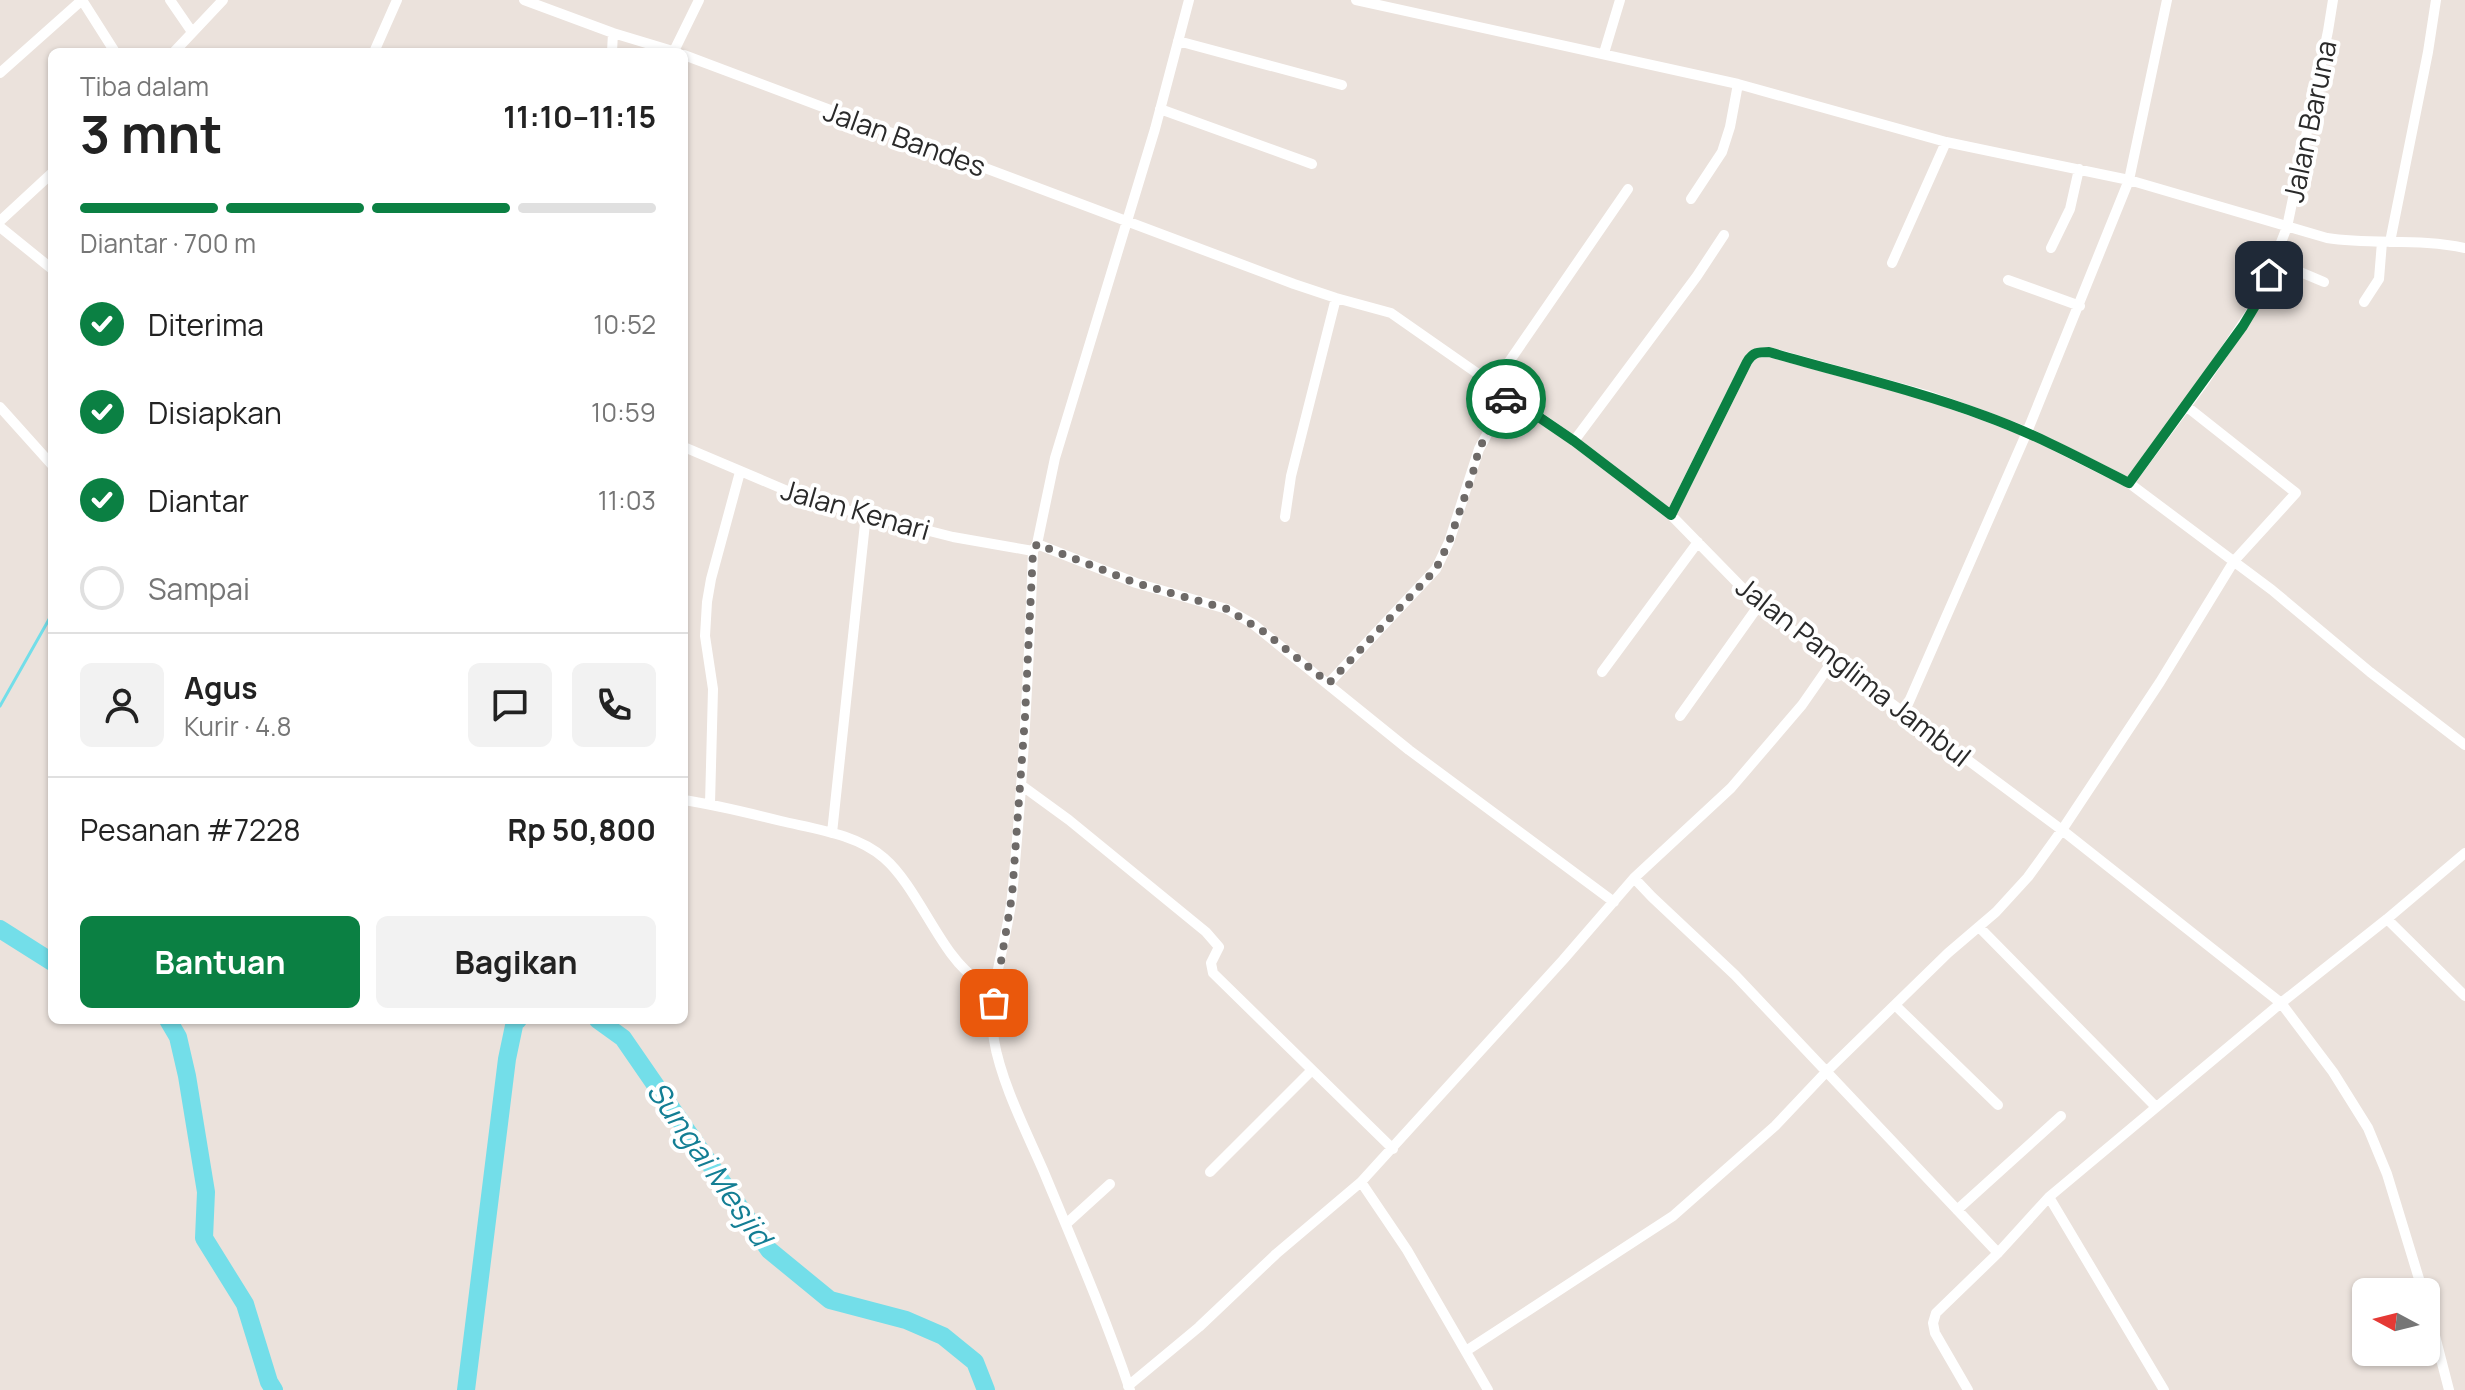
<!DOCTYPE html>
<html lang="id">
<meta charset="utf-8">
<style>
body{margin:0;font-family:Manrope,sans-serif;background:#f2f2f2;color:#222;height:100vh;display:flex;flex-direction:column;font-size:30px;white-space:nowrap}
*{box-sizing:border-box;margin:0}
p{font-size:26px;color:#767676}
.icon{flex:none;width:44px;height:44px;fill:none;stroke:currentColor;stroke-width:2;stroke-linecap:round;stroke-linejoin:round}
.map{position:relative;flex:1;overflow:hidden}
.panel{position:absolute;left:48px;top:48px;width:640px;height:976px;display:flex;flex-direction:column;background:#fff;border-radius:12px;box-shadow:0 2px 6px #0004}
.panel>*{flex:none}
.needle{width:52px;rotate:277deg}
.controls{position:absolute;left:2352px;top:1278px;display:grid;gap:16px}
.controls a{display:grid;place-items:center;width:88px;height:88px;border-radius:12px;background:#fff;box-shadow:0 2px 6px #0004;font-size:40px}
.pin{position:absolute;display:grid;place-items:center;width:68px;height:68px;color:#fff;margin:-34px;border-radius:16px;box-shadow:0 4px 12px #0006}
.courier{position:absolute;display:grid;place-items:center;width:80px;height:80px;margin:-40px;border:6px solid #0b8043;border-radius:50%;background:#fff;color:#222;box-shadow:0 2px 10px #0007}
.headline em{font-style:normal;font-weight:700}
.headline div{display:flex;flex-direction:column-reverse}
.headline{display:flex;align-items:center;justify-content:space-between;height:136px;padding:0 32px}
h1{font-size:52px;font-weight:700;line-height:60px}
.bar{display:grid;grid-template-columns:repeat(4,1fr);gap:12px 8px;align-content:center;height:96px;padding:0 32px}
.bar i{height:10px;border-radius:6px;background:#e0e0e0}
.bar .on{background:#0b8043}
.bar p{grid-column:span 4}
.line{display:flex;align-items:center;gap:20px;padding:0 32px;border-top:2px solid #e0e0e0}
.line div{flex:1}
.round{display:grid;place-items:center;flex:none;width:84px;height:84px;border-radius:12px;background:#f2f2f2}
ol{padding:0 32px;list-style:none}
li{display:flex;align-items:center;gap:24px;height:88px}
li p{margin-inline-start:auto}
li .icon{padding:8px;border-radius:50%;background:#0b8043;color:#fff;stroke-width:4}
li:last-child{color:#767676}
li i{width:44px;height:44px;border:4px solid #e0e0e0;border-radius:50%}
.button{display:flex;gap:16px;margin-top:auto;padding:16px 32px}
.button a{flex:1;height:92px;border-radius:12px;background:#0b8043;color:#fff;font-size:32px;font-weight:700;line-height:92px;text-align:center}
.button a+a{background:#f2f2f2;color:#222}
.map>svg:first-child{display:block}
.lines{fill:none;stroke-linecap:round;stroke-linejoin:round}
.stream{stroke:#73dee9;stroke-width:3}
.river{stroke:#73dee9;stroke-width:18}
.minor{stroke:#fff;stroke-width:10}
.done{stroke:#6e6a68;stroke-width:8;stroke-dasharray:0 14.4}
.route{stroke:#0b8043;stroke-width:10}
.labels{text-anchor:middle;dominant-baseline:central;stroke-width:8;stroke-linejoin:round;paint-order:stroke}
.street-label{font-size:28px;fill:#2a2a2a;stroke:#fff}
.water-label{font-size:30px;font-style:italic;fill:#137e94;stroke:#fff}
</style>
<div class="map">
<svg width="2465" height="1390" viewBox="0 0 2465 1390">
<rect width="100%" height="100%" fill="#ebe2dc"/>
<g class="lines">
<path class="stream" d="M 0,706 L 52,614"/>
<path class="river" d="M 0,929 L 52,962
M 168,1020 L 178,1037 L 187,1076 L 206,1192 L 204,1238 L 245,1304 L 269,1382 L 274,1390
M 598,1020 L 623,1038 L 769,1250 L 830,1300 L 906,1320 L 943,1336 L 975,1362 L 986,1390
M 466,1390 L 507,1059 L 515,1021 L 518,1020"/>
<path class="minor" d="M 82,0 L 115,52
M 170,0 L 192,32
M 524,0 L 613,33 L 676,52
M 1356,0 L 1738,84 L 1946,142 L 2129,180 L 2327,238 C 2372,245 2420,238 2465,248
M 1178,41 L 1342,85
M 674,51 L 699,0
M 174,52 L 223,0
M 374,52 L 397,0
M 612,52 L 613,33
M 1604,53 L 1620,0
M 684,55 L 1294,284 L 1336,298 L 1391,313 L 1574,441 L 1671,515 L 1759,605 L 2062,830 L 2281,1003 L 2333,1072 L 2368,1128 L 2387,1174 L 2423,1292
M 0,73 L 82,0
M 1160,109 L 1312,164
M 1691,199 L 1722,152 L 1730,127 L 1738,84
M 0,221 L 52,173
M 0,227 L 52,269
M 2390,242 L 2428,52 L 2436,0
M 2051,248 L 2070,209 L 2079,169
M 2274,261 L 2324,282
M 1892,263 L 1946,142
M 2008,280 L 2080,306
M 2364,302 L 2379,279 L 2382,242
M 1493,385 L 1628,189
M 0,407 L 52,465
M 1574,441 L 1697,276 L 1724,235
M 684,447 L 811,501 L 953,537 L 1033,551
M 2129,483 L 2204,382 L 2258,301 L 2287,227 L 2328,31 L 2333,0
M 1671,515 L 1747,362 C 1753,352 1758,352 1769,352 L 1926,395 L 1985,416 L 2027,432 L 2129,483 L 2272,590 L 2370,672 L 2465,745
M 1285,517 L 1291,476 L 1336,298
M 1037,544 L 1136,583 L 1227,609 L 1253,624 L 1409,750 L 1614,902
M 1602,672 L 1698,542
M 1329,683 L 1436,569 L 1449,542 L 1479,449 L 1508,396
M 1904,713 L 2027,432 L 2129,180 L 2167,0
M 1680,716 L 1759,605
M 1021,785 L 1069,820 L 1206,932 L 1219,947 L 1211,963 L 1213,973 L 1393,1149
M 684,800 C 717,805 749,813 781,821 C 815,829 857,834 884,858 C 919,888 942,959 978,980 C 983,983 990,984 995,986
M 710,804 L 713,689 L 705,636 L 707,602 L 711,579 L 740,472
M 832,833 L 866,514
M 1634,878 L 1652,897 L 1735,975 L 1998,1253
M 2387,919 L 2465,996
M 1979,927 L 2156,1107
M 1895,1005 L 1998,1105
M 1210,1172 L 1311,1071
M 1361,1182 L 1407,1250 L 1488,1390
M 2049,1197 L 2164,1390
M 1957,1210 L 2061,1116
M 1066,1224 L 1110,1184
M 2426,1301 L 2449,1390
M 1466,1351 L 1673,1216 L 1775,1126 L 1827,1071 L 1948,953 L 1996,912 L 2028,877 L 2062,830 L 2160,682 L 2234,561 L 2296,493 L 2186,406
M 1128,1386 L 1199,1327 L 1276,1254 L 1361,1182 L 1563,960 L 1634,878 L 1731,788 L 1802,705 L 1834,659
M 1130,1390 C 1105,1316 1073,1242 1043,1170 C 1026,1131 1001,1082 994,1040 C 986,995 1007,942 1012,896 C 1023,782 1029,666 1033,551 L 1037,544 L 1055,458 L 1155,129 L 1189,0
M 1968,1390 L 1935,1333 L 1933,1323 L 1936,1313 L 1998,1253 L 2049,1197 L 2281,1003 L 2387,919 L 2465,853"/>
</g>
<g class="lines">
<path class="done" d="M 994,1003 L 1012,896 L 1025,717 L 1033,551 L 1037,544 L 1136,583 L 1227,609 L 1264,632 L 1329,683 L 1436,569 L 1449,542 L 1472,476 L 1479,449 L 1506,399"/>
<path class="route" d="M 1506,399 L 1508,396 L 1574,441 L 1671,515 L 1747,362 C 1753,352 1758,352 1769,352 C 1841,373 1915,390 1985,416 C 2035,434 2082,459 2129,483 L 2243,326 L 2258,301 L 2269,275"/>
</g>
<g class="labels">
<g class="street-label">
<text transform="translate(2309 121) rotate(-78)">Jalan Baruna</text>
<text transform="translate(905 138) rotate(20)">Jalan Bandes</text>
<text transform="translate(856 509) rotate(16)">Jalan Kenari</text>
<text transform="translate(1854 671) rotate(38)">Jalan Panglima Jambul</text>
</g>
<g class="water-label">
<text transform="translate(710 1163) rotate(55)">Sungai Mesjid</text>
</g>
</g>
</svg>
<div class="controls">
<a><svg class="needle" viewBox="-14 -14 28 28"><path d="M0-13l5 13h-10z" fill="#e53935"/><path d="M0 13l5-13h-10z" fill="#767676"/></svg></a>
</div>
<div class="pin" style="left:994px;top:1003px;background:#ea580c"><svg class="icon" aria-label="bag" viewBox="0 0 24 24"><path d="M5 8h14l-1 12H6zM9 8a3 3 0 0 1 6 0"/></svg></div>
<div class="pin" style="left:2269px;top:275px;background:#1f2937"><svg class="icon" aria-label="home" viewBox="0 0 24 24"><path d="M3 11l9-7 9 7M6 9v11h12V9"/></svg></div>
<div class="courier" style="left:1506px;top:399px"><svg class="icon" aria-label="car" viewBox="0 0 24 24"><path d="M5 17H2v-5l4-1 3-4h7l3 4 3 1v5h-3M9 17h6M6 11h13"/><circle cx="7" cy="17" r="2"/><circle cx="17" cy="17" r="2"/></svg></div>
<section class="panel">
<div class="headline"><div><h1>3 mnt</h1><p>Tiba dalam</p></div><em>11:10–11:15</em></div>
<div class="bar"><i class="on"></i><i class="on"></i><i class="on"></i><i></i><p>Diantar · 700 m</p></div>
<ol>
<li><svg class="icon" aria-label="check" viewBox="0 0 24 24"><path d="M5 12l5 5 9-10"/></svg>Diterima<p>10:52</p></li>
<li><svg class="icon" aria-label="check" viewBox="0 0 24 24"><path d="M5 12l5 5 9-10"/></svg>Disiapkan<p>10:59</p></li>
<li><svg class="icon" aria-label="check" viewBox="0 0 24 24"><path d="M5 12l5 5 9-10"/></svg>Diantar<p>11:03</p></li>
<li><i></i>Sampai</li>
</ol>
<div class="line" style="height:144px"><a class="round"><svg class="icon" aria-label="person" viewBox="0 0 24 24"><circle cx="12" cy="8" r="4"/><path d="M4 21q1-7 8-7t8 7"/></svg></a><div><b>Agus</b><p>Kurir · 4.8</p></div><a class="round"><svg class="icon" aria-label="chat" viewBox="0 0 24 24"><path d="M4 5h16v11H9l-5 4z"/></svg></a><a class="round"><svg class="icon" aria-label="phone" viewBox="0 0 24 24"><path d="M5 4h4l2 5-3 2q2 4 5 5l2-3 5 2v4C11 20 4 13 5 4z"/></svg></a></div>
<div class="line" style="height:104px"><div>Pesanan #7228</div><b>Rp 50,800</b></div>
<div class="button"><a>Bantuan</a><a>Bagikan</a></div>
</section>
</div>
